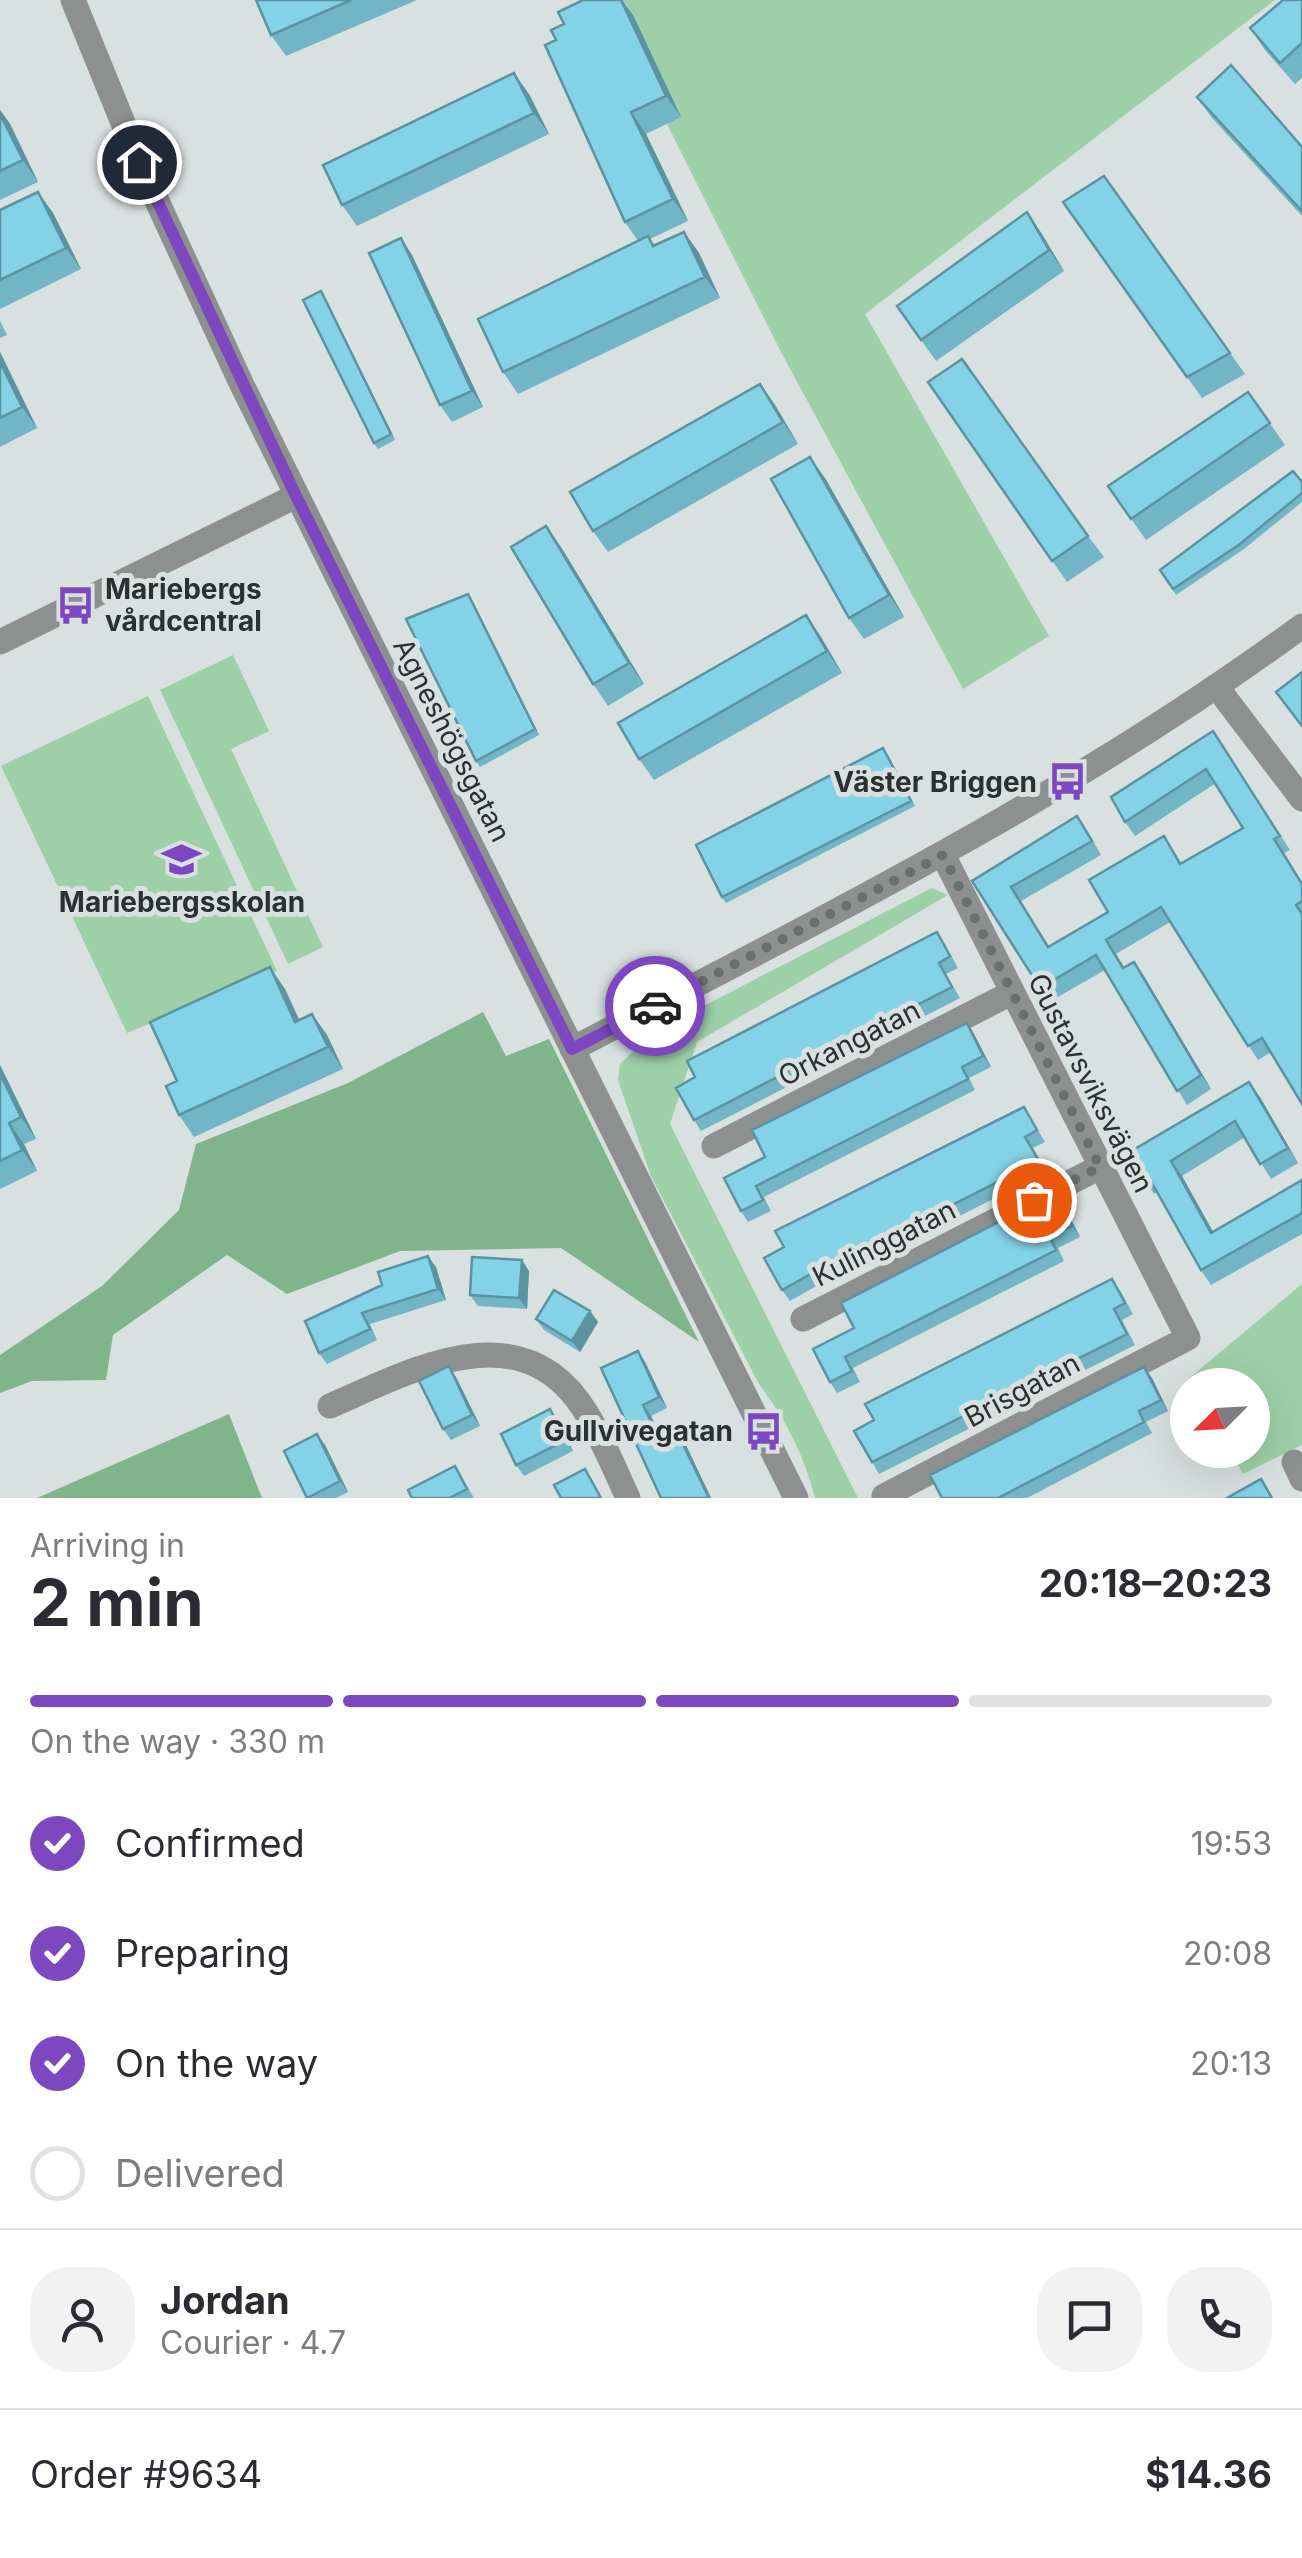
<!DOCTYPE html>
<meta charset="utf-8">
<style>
body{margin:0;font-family:Inter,sans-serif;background:#f2f2f3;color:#2b2b33;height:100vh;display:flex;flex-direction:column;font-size:38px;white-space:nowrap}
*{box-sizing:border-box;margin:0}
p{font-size:32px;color:#7c7c81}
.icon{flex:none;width:55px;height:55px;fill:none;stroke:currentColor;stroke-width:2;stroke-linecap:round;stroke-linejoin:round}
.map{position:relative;height:1498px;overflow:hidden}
.panel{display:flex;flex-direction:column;background:#fff;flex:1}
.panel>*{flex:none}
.needle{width:65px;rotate:246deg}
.controls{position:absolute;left:1170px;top:1368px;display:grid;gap:20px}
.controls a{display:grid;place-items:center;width:100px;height:100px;border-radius:50%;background:#fff;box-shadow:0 10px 40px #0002;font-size:50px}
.pin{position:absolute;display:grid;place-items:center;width:85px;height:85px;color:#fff;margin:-42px;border:5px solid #fff;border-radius:50%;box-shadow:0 2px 10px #0007}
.courier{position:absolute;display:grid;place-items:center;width:100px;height:100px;margin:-50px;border:8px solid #7c47bf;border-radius:50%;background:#fff;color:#222;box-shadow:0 2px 12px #0007}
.overview em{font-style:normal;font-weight:700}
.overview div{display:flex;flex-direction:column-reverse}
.overview{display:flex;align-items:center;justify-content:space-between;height:170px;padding:0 30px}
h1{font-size:65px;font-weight:700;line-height:75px}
.bar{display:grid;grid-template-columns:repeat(4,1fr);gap:15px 10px;align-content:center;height:120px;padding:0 30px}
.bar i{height:12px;border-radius:8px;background:#e1e1e2}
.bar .active{background:#7c47bf}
.bar p{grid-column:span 4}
.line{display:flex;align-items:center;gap:25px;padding:0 30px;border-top:2px solid #e1e1e2}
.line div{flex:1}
.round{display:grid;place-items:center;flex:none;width:105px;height:105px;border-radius:40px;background:#f2f2f3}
ol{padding:0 30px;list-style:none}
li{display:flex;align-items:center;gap:30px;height:110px}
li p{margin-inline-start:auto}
li .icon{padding:10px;border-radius:50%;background:#7c47bf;color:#fff;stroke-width:4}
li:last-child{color:#7c7c81}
li i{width:55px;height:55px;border:5px solid #e1e1e2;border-radius:50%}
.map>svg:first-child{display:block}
.green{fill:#9dd0a7}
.forest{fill:#80b58b}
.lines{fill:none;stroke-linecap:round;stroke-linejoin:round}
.minor{stroke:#8d908f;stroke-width:25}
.wall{fill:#71b5c6}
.shaded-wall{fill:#5c93a1}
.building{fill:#83d2e6;stroke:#5c93a1;stroke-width:2.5}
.done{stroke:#696e6e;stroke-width:10;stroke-dasharray:0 18}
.route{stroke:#7c47bf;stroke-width:12}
.labels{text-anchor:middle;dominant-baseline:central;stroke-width:10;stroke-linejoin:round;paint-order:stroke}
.poi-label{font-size:28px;font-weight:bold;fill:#2d3030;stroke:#d8e0e0;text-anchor:end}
.street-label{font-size:28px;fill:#2d3030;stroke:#d8e0e0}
</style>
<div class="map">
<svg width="1302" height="1498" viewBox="0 0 1302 1498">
<rect width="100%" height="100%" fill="#d8e0e0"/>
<path class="green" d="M 605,0 L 1275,0 L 865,314 L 1049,636 L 963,689 L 781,352 Z
M 233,655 L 269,731 L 231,749 L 323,947 L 288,964 L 160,690 Z
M 148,696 L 277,971 L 127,1033 L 1,766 Z
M 932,888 L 948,895 L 697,1042 L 670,1124 L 858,1498 L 815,1498 C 804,1455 786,1420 759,1384 L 651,1176 L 618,1080 L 620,1064 L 653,1032 Z
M 1302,1284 L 1302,1445 L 1243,1474 L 1229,1450 L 1252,1450 L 1252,1385 L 1190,1385 L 1187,1380 Z"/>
<path class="forest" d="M 483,1012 L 506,1056 L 549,1039 L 699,1342 L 561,1248 L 400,1251 L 287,1294 L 227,1255 L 113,1335 L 106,1380 L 32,1381 L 0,1393 L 0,1355 L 102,1286 L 179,1210 L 196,1144 L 348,1083 Z
M 229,1414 L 262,1498 L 37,1498 Z"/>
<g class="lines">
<path class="minor" d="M 73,0 L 139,162 L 242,385 L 796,1498
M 0,642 L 296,496
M 1216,686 L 1302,799
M 572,1049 C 822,919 1074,794 1302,626
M 714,1146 L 1011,993
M 803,1319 L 1100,1167
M 330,1406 C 413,1370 523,1308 587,1414 C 603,1440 615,1470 628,1498
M 1294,1462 L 1302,1479
M 884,1496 L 1188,1338 L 943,855"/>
</g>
<path class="wall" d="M 256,0 L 417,0 L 286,56 L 271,35 Z
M 583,0 L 622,0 L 633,15 L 681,117 L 646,134 L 688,221 L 650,239 L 655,245 L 684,232 L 699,253 L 720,298 L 518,394 L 503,372 L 638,241 L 625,222 L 556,40 L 564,24 Z
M 1302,0 L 1302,78 L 1295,84 L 1265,50 L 1250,28 Z
M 529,94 L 549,134 L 357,226 L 342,205 Z
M 1197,97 L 1302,147 L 1302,216 L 1212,118 Z
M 0,110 L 10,124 L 38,182 L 0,200 Z
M 1104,176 L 1245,374 L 1202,398 L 1063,202 Z
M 38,192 L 53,213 L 81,269 L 0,309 L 0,210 Z
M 1027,212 L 1064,271 L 936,361 L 897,306 Z
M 401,238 L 412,255 L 483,407 L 452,422 L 440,405 Z
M 324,296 L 395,440 L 378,449 L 374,443 Z
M 0,321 L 7,335 L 0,338 Z
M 0,352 L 37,428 L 0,447 Z
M 928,382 L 1088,536 L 1104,557 L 1067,582 Z
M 760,384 L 775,405 L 798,444 L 608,552 L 593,531 Z
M 1248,392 L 1285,445 L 1146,540 L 1108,486 Z
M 825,478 L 904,617 L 864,639 L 849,618 Z
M 1302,482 L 1302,502 L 1244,549 L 1176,595 L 1160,570 Z
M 561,547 L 644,684 L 608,706 L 593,684 Z
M 468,594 L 539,735 L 480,767 L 476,761 Z
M 806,615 L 821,637 L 842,673 L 654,780 L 639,759 Z
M 1213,731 L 1290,850 L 1284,853 L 1302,882 L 1302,1104 L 1271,1052 L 1258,1060 L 1170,922 L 1116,954 L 1124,967 L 1134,962 L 1211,1089 L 1187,1105 L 1105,970 L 1049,1002 L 972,881 L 1087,830 L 1101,855 L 1021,901 L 1049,947 L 1108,912 L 1164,836 L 1182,864 L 1243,828 L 1216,783 L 1135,836 L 1125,822 Z
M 883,748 L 915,806 L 726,903 L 722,897 Z
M 945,944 L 958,968 L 946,974 L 960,998 L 701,1131 L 694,1120 L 695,1077 Z
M 285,989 L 299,1020 L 312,1014 L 327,1035 L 343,1069 L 194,1137 L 179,1115 L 177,1081 Z
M 967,1023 L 974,1034 L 991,1067 L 969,1078 L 975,1090 L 764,1197 L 771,1211 L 748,1222 L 741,1211 L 765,1157 Z
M 0,1065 L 36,1139 L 24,1144 L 37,1171 L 0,1189 Z
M 1249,1082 L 1298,1163 L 1271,1179 L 1245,1137 L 1182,1176 L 1213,1232 L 1302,1180 L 1302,1234 L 1211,1285 L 1201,1270 L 1157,1192 L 1154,1194 L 1144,1178 Z
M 1024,1107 L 1045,1142 L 1033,1148 L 1046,1172 L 867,1263 L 864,1259 L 790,1301 L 782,1290 Z
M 1055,1193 L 1063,1204 L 1080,1237 L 1058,1248 L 1064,1261 L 853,1368 L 860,1382 L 837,1393 L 830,1382 L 854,1328 Z
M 436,1267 L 446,1300 L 370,1324 L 377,1340 L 327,1364 L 319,1353 L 382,1285 Z
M 529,1271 L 527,1309 L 478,1306 L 470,1295 Z
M 1120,1290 L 1133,1314 L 1122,1320 L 1135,1345 L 879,1474 L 872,1462 Z
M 590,1311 L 598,1322 L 580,1352 L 544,1330 L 536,1319 Z
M 638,1351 L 645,1362 L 667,1408 L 651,1416 L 661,1437 L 684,1441 L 711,1498 L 661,1498 L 601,1368 Z
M 1144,1367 L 1152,1378 L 1168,1411 L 1146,1422 L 1152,1433 L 1027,1498 L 942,1498 Z
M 456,1377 L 480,1426 L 451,1440 L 443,1429 Z
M 558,1420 L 573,1451 L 524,1476 L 516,1465 Z
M 317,1434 L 325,1445 L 348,1492 L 336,1498 L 307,1498 Z
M 455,1466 L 474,1498 L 412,1498 Z"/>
<path class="shaded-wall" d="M 621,0 L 633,15 L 681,117 L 666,96 Z
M 514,73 L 529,94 L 549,134 L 534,113 Z
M 0,110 L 10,124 L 38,182 L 23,160 L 0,114 Z
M 631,112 L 646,134 L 688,221 L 673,199 Z
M 38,192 L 53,213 L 81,269 L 66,248 Z
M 1027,212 L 1042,234 L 1064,271 L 1049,250 Z
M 684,232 L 699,253 L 720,298 L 705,277 Z
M 401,238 L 412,255 L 483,407 L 472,391 Z
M 321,291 L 324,296 L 395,440 L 391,434 Z
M 0,352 L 37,428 L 22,407 L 0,362 Z
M 760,384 L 775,405 L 798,444 L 783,422 Z
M 810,457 L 825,478 L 904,617 L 889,595 Z
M 546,526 L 561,547 L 644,684 L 629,663 Z
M 468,594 L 472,600 L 539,735 L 535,729 Z
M 806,615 L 821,637 L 842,673 L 827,651 Z
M 1134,962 L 1144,976 L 1211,1089 L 1201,1075 Z
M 270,967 L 285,989 L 310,1043 L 295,1022 Z
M 312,1014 L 327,1035 L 343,1069 L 328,1047 Z
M 967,1023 L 974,1034 L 991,1067 L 983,1056 Z
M 0,1065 L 36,1139 L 21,1117 L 0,1074 Z
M 1249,1082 L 1260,1097 L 1298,1163 L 1288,1148 Z
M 9,1123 L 24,1144 L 37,1171 L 22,1150 Z
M 1171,1161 L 1182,1176 L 1222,1248 L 1211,1233 Z
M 1055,1193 L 1063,1204 L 1080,1237 L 1072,1226 Z
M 428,1256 L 436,1267 L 446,1300 L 438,1289 Z
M 522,1260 L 529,1271 L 527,1309 L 519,1298 Z
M 590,1311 L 598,1322 L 580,1352 L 572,1341 Z
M 638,1351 L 645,1362 L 667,1408 L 659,1397 Z
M 449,1366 L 456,1377 L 480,1426 L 472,1415 Z
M 1144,1367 L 1152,1378 L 1168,1411 L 1161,1400 Z
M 643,1405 L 651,1416 L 667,1449 L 659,1438 Z
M 550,1409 L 558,1420 L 573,1451 L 566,1440 Z
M 676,1430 L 684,1441 L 711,1498 L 709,1498 Z
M 317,1434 L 325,1445 L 348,1492 L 340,1481 Z"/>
<path class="building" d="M 256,0 L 351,0 L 271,35 Z
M 583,0 L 621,0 L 666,96 L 631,112 L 673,199 L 625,222 L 545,45 L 556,40 L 551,30 L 564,24 L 558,12 Z
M 1283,0 L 1302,0 L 1302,43 L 1280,63 L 1250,28 Z
M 1231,65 L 1302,147 L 1302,211 L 1197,97 Z
M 514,73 L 534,113 L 342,205 L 323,165 Z
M 0,114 L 23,160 L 0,171 Z
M 1104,176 L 1230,353 L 1187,377 L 1063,202 Z
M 38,192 L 66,248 L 0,280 L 0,210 Z
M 1027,212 L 1049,250 L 921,340 L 897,306 Z
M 684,232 L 705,277 L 503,372 L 478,319 L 648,236 L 653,246 Z
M 401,238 L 472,391 L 440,405 L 369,253 Z
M 321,291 L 391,434 L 374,443 L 303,300 Z
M 962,359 L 1088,536 L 1052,561 L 928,382 Z
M 0,362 L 22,407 L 0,418 Z
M 760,384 L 783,422 L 593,531 L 570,492 Z
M 1248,392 L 1270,423 L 1131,519 L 1108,486 Z
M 810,457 L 889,595 L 849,618 L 771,479 Z
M 1293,471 L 1302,482 L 1302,493 L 1240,544 L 1173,589 L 1160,570 Z
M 546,526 L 629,663 L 593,684 L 511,547 Z
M 468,594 L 535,729 L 476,761 L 406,619 Z
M 806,615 L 827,651 L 639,759 L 618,723 Z
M 1302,672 L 1302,726 L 1276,692 Z
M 1213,731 L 1280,836 L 1274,839 L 1302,884 L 1302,901 L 1296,905 L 1302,914 L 1302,1104 L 1262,1038 L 1248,1046 L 1161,907 L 1106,940 L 1123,968 L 1134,962 L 1201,1075 L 1177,1091 L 1096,955 L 1040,988 L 972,881 L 1077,816 L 1092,841 L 1011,887 L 1048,947 L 1108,912 L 1089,880 L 1164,836 L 1180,864 L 1243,828 L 1206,769 L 1125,822 L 1111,797 Z
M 883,748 L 911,801 L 722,897 L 696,845 Z
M 937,932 L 950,956 L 939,963 L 952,987 L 694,1120 L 676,1088 L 695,1077 L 687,1061 Z
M 270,967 L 295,1022 L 312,1014 L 328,1047 L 179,1115 L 166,1086 L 177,1081 L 150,1022 Z
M 967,1023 L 983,1056 L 962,1067 L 968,1079 L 756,1186 L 763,1200 L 741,1211 L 724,1178 L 765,1157 L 752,1130 Z
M 0,1074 L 21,1117 L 9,1123 L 22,1150 L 0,1161 Z
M 1249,1082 L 1288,1148 L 1260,1164 L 1235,1121 L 1171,1161 L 1211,1233 L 1302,1180 L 1302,1213 L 1201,1270 L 1148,1176 L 1144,1178 L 1128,1153 Z
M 1024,1107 L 1037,1130 L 1025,1137 L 1039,1161 L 859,1252 L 857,1248 L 782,1290 L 764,1258 L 784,1247 L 775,1231 Z
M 1055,1193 L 1072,1226 L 1050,1237 L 1056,1250 L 845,1357 L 852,1371 L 830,1382 L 813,1349 L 854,1328 L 841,1303 Z
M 428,1256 L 438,1289 L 362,1313 L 370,1329 L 319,1353 L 305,1321 L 382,1285 L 378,1272 Z
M 472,1257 L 522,1260 L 519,1298 L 470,1295 Z
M 1112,1279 L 1125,1303 L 1114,1309 L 1127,1334 L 872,1462 L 854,1431 L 874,1420 L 865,1404 Z
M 554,1290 L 590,1311 L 572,1341 L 536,1319 Z
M 638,1351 L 659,1397 L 643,1405 L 659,1438 L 676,1430 L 709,1498 L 661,1498 L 601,1368 Z
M 449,1366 L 472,1415 L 443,1429 L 419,1381 Z
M 1144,1367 L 1161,1400 L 1139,1411 L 1144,1422 L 998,1498 L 942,1498 L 930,1475 Z
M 550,1409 L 566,1440 L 516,1465 L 501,1434 Z
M 317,1434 L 340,1481 L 307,1498 L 284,1451 Z
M 455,1466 L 467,1489 L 449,1498 L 412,1498 L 408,1490 Z
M 585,1469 L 601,1498 L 561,1498 L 554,1485 Z
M 1261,1479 L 1272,1498 L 1227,1498 Z"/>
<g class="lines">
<path class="done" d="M 655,1006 L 943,855 L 1100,1167 L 1034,1200"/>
<path class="route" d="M 139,162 L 296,496 L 572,1049 L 655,1006"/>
</g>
<defs>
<symbol id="bus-bare" viewBox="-9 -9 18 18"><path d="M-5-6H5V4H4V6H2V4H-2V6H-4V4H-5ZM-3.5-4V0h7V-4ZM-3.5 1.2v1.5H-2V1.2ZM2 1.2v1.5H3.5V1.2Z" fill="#7c47bf" stroke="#d8e0e0" stroke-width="2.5" paint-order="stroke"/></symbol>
<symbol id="school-bare" viewBox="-9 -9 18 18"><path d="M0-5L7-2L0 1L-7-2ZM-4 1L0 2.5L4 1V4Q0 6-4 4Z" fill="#7c47bf" stroke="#d8e0e0" stroke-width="2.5" paint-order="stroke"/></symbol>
</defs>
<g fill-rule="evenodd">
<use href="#bus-bare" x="48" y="578" width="55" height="55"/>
<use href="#bus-bare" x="1040" y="754" width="55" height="55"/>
<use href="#school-bare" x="154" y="832" width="55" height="55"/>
<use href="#bus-bare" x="736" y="1404" width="55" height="55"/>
</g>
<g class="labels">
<g class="poi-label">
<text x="105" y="589" text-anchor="start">Mariebergs<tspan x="105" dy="32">vårdcentral</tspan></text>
<text x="1037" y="782">Väster Briggen</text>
<text x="182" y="902" text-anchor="middle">Mariebergsskolan</text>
<text x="733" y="1431">Gullvivegatan</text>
</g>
<g class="street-label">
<text transform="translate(452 740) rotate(63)">Agneshögsgatan</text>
<text transform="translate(849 1043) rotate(-27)">Orkangatan</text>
<text transform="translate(1091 1083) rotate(63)">Gustavsviksvägen</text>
<text transform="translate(884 1243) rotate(-27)">Kulinggatan</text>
<text transform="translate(1022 1390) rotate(-28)">Brisgatan</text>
</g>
</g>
</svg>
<div class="controls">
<a><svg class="needle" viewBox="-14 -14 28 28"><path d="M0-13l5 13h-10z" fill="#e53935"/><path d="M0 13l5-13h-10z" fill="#7c7c81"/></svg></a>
</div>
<div class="pin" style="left:1034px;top:1200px;background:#ea580c"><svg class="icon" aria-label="bag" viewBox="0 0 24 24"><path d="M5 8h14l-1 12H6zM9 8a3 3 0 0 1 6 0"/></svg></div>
<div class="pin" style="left:139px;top:162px;background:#1f2937"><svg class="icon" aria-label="home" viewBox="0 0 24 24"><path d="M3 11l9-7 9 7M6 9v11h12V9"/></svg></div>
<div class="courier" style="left:655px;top:1006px"><svg class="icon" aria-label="car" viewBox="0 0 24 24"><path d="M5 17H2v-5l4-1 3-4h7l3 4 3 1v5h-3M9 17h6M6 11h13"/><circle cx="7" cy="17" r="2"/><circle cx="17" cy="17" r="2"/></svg></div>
</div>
<section class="panel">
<div class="overview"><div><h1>2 min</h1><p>Arriving in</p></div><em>20:18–20:23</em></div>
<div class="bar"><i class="active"></i><i class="active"></i><i class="active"></i><i></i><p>On the way · 330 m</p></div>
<ol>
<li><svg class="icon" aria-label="check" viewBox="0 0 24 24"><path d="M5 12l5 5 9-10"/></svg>Confirmed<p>19:53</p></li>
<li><svg class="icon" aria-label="check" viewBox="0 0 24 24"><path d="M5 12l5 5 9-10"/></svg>Preparing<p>20:08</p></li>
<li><svg class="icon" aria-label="check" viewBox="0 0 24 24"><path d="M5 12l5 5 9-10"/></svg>On the way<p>20:13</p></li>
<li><i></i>Delivered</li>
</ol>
<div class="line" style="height:180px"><a class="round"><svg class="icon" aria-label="person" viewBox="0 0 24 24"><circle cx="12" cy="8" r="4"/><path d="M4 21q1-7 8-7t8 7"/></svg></a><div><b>Jordan</b><p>Courier · 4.7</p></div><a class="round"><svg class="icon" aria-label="chat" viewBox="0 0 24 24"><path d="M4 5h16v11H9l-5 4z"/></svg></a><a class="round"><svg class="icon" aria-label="phone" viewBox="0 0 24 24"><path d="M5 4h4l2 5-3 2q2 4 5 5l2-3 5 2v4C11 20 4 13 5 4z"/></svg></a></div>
<div class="line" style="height:130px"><div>Order #9634</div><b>$14.36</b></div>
</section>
